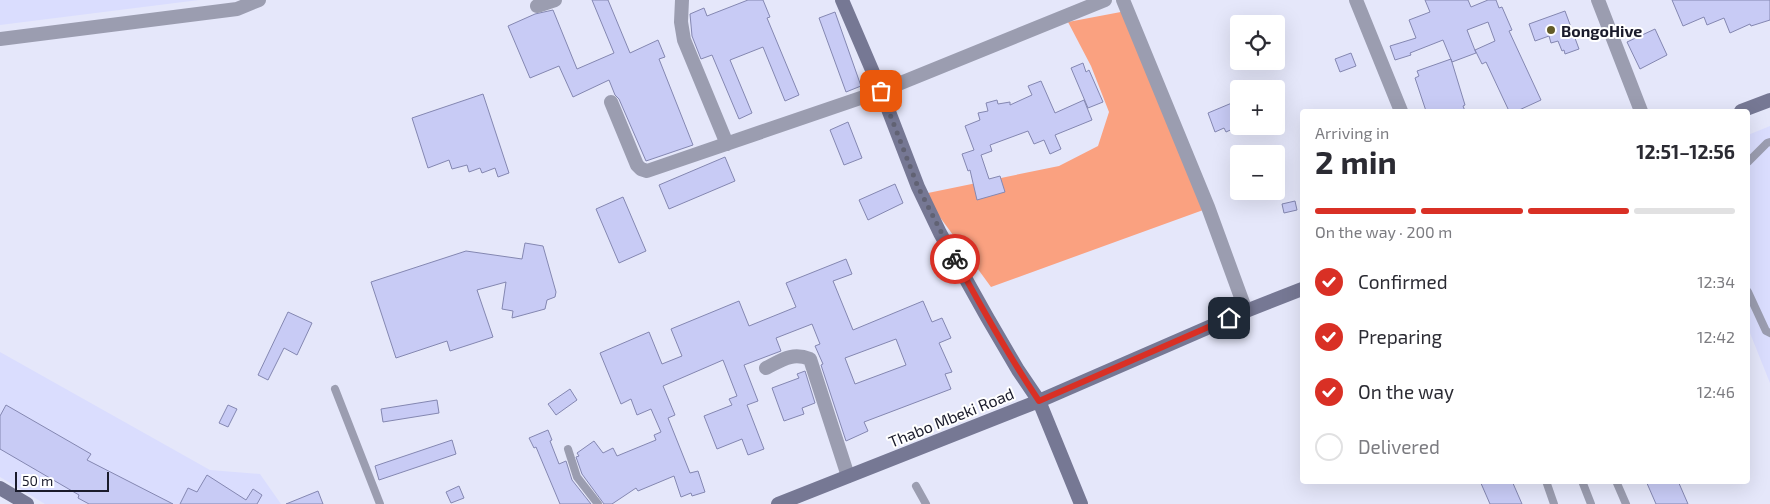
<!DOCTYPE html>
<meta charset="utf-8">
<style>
body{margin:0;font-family:"Exo 2",sans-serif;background:#f7f7f7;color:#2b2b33;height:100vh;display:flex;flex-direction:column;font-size:19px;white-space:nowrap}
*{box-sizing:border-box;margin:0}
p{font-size:16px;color:#7c7c81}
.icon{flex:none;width:28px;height:28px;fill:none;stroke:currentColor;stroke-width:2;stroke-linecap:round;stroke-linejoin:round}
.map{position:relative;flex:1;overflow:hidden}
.details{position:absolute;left:1300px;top:109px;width:450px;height:375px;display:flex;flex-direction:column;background:#fff;border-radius:5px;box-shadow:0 5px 20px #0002}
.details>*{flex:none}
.fabs{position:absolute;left:1230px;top:15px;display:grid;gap:10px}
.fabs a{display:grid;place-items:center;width:55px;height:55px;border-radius:5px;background:#fff;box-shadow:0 5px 20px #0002;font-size:25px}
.scale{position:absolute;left:15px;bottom:12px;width:94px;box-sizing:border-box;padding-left:5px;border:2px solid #1a1b2b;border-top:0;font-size:14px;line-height:18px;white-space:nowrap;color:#1a1b2b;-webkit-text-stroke:4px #fff;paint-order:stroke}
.pin{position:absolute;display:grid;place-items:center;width:42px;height:42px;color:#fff;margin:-21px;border-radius:10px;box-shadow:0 2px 8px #0006}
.courier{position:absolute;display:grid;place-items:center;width:50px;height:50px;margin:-25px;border:4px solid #d93025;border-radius:50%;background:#fff;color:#222;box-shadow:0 1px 6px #0007}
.head em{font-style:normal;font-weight:700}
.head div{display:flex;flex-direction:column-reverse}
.head{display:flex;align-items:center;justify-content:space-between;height:85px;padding:0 15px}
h1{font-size:32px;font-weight:700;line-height:38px}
.bar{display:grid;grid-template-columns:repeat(4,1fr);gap:8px 5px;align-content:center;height:60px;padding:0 15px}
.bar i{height:6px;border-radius:4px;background:#e1e1e2}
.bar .on{background:#d93025}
.bar p{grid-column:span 4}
ol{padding:0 15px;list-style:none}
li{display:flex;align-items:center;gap:15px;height:55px}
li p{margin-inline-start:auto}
li .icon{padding:5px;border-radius:50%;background:#d93025;color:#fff;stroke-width:4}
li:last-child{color:#7c7c81}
li i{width:28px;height:28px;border:2px solid #e1e1e2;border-radius:50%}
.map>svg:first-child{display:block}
.built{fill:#daddfe}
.forest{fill:#faa180}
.building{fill:#c8cbf5;stroke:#8487b1;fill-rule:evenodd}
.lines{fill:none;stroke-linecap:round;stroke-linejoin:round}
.service{stroke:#9b9db0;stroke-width:8}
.minor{stroke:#9b9db0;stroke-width:14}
.secondary{stroke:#767894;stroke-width:14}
.done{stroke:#616273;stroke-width:5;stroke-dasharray:0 9}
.route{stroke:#d93025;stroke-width:6}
.poi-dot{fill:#635c29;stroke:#fff;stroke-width:2}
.labels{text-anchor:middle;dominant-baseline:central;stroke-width:4;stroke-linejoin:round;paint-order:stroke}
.poi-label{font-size:16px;font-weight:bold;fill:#1a1b2b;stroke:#fff;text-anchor:start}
.street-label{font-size:16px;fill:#1a1b2b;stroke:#fff}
</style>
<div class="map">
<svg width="1770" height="504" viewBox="0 0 1770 504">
<rect width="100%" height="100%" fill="#e5e7fa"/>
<path class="built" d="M 0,0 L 199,0 L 0,25 Z
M 1770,126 L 1770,383 L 1748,328 L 1748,135 Z
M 0,352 L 210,470 L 260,474 L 281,504 L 45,504 L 0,477 Z"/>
<path class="forest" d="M 1126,11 L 1206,209 L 991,287 L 923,194 L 1059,166 L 1098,146 L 1109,112 L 1091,66 L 1068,22 Z"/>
<path class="building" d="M 592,0 L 608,0 L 630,53 L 658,40 L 665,57 L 659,59 L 693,145 L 646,161 L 619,99 L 615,95 L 609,80 L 573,97 L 559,66 L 530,78 L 508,26 L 535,14 L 553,10 L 577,69 L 614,53 Z
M 748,0 L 763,0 L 770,17 L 767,18 L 799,95 L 785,101 L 763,47 L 730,60 L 752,113 L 739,119 L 712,55 L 701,59 L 692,36 L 690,14 L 704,8 L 707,16 Z
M 1425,0 L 1468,0 L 1471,7 L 1488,0 L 1496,0 L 1499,8 L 1502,7 L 1512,30 L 1509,31 L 1541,100 L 1517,111 L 1509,111 L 1486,62 L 1482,64 L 1475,50 L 1495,41 L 1488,22 L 1467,30 L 1476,53 L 1452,62 L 1443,40 L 1410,53 L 1411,55 L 1395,60 L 1390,46 L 1416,38 L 1409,20 L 1430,12 Z
M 1672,0 L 1770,0 L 1770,20 L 1751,26 L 1750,24 L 1730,33 L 1724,18 L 1707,25 L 1704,17 L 1683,26 Z
M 1565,11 L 1579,49 L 1565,54 L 1564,50 L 1562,51 L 1558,41 L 1551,43 L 1549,36 L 1535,41 L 1529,24 Z
M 835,12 L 861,86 L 846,92 L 819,18 Z
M 1655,29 L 1667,55 L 1640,69 L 1627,42 Z
M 1351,53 L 1356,66 L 1340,72 L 1335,59 Z
M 1451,59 L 1465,105 L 1463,106 L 1465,111 L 1426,111 L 1415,78 L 1419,76 L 1417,71 Z
M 1083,63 L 1086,72 L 1089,70 L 1103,102 L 1088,108 L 1071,68 Z
M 1041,81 L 1055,113 L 1084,100 L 1092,120 L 1055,135 L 1061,149 L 1050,154 L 1044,140 L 1034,144 L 1028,131 L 990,145 L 992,151 L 981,155 L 989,179 L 1000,176 L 1005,192 L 977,200 L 970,170 L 968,171 L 962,154 L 974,150 L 965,126 L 980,120 L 978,113 L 988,111 L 986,103 L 997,100 L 998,104 L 1010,102 L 1010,105 L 1032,95 L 1028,86 Z
M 483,94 L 509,173 L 498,177 L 495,168 L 482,173 L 480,168 L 469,172 L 467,165 L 452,169 L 449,160 L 428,168 L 412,118 Z
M 1239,100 L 1239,122 L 1236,123 L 1237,127 L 1226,132 L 1224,128 L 1215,132 L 1208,113 Z
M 848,122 L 862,158 L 844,165 L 830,130 Z
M 725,157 L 735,181 L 669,209 L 659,185 Z
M 895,184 L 903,203 L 868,220 L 859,200 Z
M 623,197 L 646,251 L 619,263 L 596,209 Z
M 1295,201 L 1297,210 L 1284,213 L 1282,204 Z
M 525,243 L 543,246 L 556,292 L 555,297 L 547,300 L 545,309 L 512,318 L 513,311 L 502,309 L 506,282 L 477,290 L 493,337 L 450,351 L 447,341 L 396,358 L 371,282 L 466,251 L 522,259 Z
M 846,259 L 852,274 L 833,281 L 853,330 L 923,301 L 932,322 L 942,318 L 951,338 L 939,343 L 952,372 L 945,374 L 951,389 L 864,422 L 868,431 L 846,441 L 821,365 L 823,364 L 815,346 L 820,344 L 812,324 L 776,338 L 781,351 L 744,365 L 758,401 L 747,405 L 764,449 L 748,455 L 742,439 L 717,449 L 704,416 L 732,405 L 729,399 L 737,396 L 723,360 L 663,386 L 675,415 L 668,418 L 690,473 L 698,471 L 705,492 L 692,496 L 691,493 L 681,497 L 674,476 L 638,491 L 636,488 L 612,504 L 604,504 L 582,474 L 576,457 L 579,456 L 577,453 L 594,441 L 603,453 L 613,448 L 617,456 L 656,440 L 654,435 L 661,432 L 651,409 L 637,415 L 631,399 L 621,404 L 600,353 L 649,332 L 662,364 L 682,356 L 671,329 L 739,301 L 749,326 L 796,307 L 786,283 ZM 896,339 L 906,365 L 855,384 L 845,358 Z
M 288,312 L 312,323 L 297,355 L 284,348 L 268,380 L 258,375 Z
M 805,371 L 815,403 L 802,408 L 804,414 L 784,421 L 772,388 L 799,378 L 797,374 Z
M 570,389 L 577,400 L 556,415 L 548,404 Z
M 437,400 L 439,413 L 383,422 L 381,409 Z
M 6,405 L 91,454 L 87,460 L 173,504 L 89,504 L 78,498 L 79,495 L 0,449 L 0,416 Z
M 228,405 L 237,409 L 228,427 L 219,423 Z
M 548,430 L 552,440 L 550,441 L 559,464 L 566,461 L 572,480 L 591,504 L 560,504 L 536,447 L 534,448 L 529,438 Z
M 452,440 L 456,454 L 379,480 L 375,466 Z
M 207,475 L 246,500 L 253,489 L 262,495 L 257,504 L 180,504 L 188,488 L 197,492 Z
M 1480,481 L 1512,481 L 1522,504 L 1490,504 Z
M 1646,481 L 1678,481 L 1688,504 L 1656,504 Z
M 459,486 L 464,498 L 451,503 L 446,492 Z
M 318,491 L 323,504 L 286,504 Z"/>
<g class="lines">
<path class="service" d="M 1748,162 L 1767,143 L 1770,142
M 1748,292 L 1766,331 L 1770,333
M 335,389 L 380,504
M 568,449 L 577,477 L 598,504
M 1546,481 L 1554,504
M 1582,481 L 1591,504
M 1616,481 L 1626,504
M 916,486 L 926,504"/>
<path class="minor" d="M 682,0 L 681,22 L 684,40 L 727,144
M 1123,0 L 1208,207 L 1246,311
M 1356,0 L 1401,111
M 1598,0 L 1641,111
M 537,6 L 555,0
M 0,39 L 237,9 L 259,0
M 611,102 L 637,165 L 641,169 L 647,171 L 881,91 L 1105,0
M 766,368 C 782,360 792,352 810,359 L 848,476"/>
<path class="secondary" d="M 842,0 L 881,91 L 918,187 L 940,233 L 987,317 L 1018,370 L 1039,401 L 1081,504
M 1741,111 L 1770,100
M 0,488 L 27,504
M 778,504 L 1039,401 L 1246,311 L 1302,289"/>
</g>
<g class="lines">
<path class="done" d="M 881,91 L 918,187 L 955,259"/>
<path class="route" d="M 955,259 C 982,308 1008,355 1039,401 L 1229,318"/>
</g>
<circle class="poi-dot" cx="1551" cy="30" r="5"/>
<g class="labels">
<g class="poi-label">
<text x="1561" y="30">BongoHive</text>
</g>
<g class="street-label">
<text transform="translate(951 417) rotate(-22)">Thabo Mbeki Road</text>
</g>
</g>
</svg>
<div class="fabs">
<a><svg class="icon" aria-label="locate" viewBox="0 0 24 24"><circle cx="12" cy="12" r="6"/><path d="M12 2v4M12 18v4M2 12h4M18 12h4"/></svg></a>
<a>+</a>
<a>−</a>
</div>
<div class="scale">50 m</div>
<div class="pin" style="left:881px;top:91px;background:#ea580c"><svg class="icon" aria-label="bag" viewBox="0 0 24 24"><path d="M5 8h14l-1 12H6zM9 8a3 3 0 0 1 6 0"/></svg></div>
<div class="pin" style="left:1229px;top:318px;background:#1f2937"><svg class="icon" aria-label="home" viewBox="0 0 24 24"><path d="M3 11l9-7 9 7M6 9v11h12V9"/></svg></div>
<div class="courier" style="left:955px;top:259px"><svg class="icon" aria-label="bike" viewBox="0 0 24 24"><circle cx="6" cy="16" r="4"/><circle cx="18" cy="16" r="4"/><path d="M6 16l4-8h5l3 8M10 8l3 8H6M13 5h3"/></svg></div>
<section class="details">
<div class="head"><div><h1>2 min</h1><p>Arriving in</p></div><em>12:51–12:56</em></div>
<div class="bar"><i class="on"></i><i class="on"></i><i class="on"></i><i></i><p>On the way · 200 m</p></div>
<ol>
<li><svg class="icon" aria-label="check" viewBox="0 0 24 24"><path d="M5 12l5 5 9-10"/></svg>Confirmed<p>12:34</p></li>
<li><svg class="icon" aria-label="check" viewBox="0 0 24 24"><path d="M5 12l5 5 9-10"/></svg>Preparing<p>12:42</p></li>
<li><svg class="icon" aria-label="check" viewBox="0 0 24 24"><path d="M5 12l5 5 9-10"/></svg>On the way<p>12:46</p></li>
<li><i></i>Delivered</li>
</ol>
</section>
</div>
